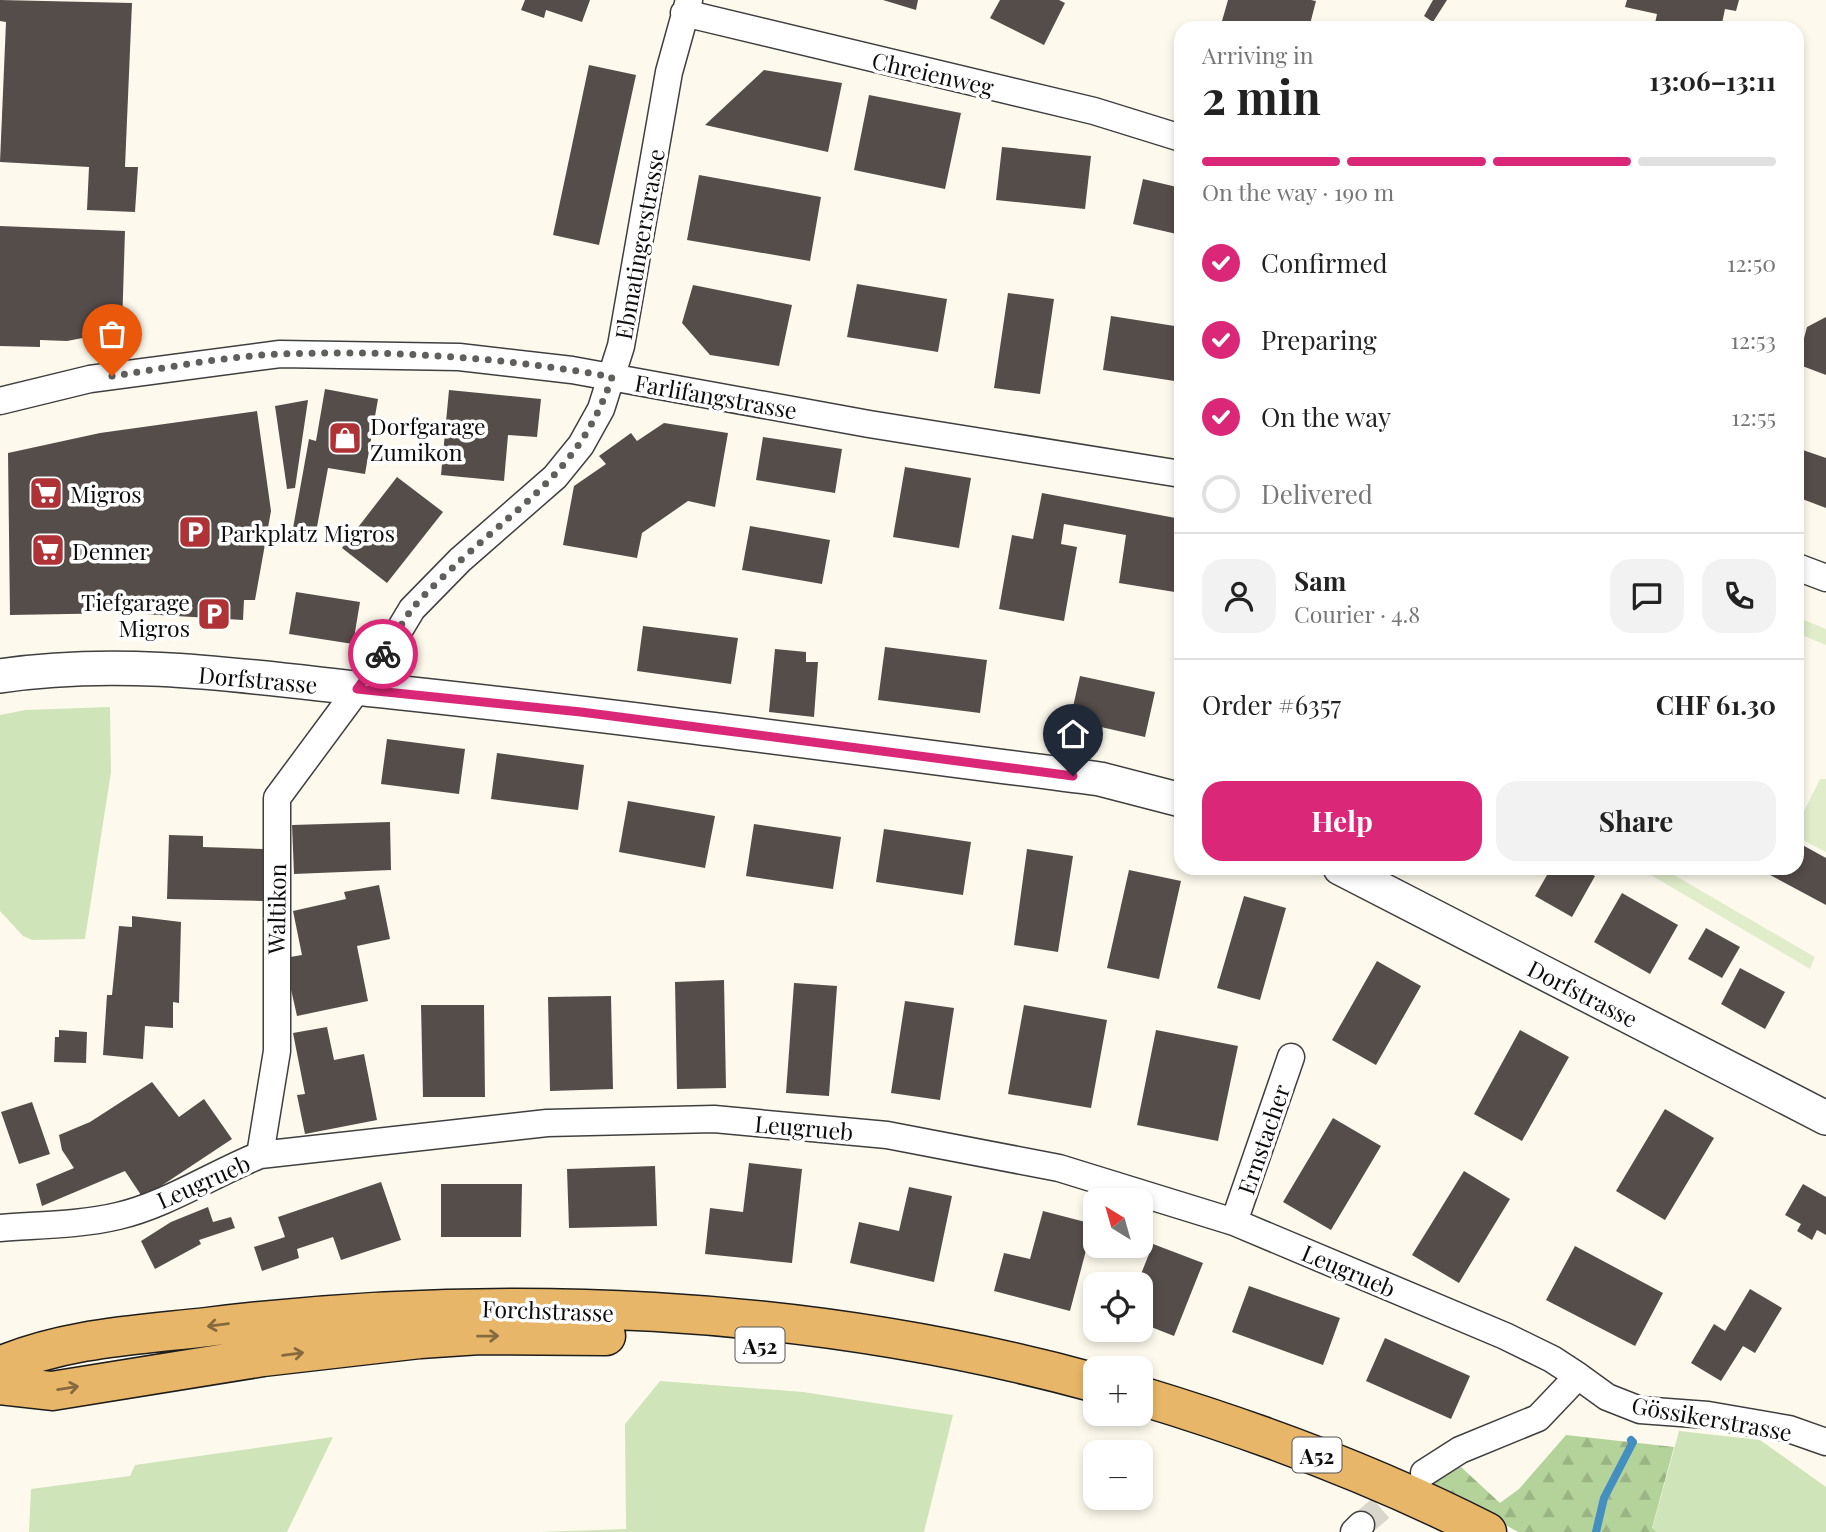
<!DOCTYPE html>
<meta charset="utf-8">
<style>
body{margin:0;font-family:"Playfair Display",serif;background:#f2f2f2;color:#222;height:100vh;display:flex;flex-direction:column;font-size:26px;white-space:nowrap}
*{box-sizing:border-box;margin:0}
p{font-size:23px;color:#767676}
.icon{flex:none;width:38px;height:38px;fill:none;stroke:currentColor;stroke-width:2;stroke-linecap:round;stroke-linejoin:round}
.map{position:relative;flex:1;overflow:hidden}
.side{position:absolute;left:1174px;top:21px;width:630px;height:854px;display:flex;flex-direction:column;background:#fff;border-radius:21px;box-shadow:0 4px 10px #0003}
.side>*{flex:none}
.needle{width:46px;rotate:323deg}
.fabs{position:absolute;left:1083px;top:1188px;display:grid;gap:14px}
.fabs a{display:grid;place-items:center;width:70px;height:70px;border-radius:14px;background:#fff;box-shadow:0 4px 10px #0003;font-size:35px}
.pin{position:absolute;display:grid;place-items:center;width:60px;height:60px;color:#fff;margin:-72px -30px;border-radius:50% 50% 50% 0;rotate:-45deg;box-shadow:0 0 7px #0007}
.pin .icon{rotate:45deg}
.courier{position:absolute;display:grid;place-items:center;width:70px;height:70px;margin:-35px;border:5px solid #db2777;border-radius:50%;background:#fff;color:#222;box-shadow:0 2px 9px #0007}
.head em{font-style:normal;font-weight:700}
.head div{display:flex;flex-direction:column-reverse}
.head{display:flex;align-items:center;justify-content:space-between;height:119px;padding:0 28px}
h1{font-size:46px;font-weight:700;line-height:52px}
.bar{display:grid;grid-template-columns:repeat(4,1fr);gap:10px 7px;align-content:center;height:84px;padding:0 28px}
.bar i{height:9px;border-radius:5px;background:#e0e0e0}
.bar .on{background:#db2777}
.bar p{grid-column:span 4}
.line{display:flex;align-items:center;gap:18px;padding:0 28px;border-top:2px solid #e0e0e0}
.line div{flex:1}
.round{display:grid;place-items:center;flex:none;width:74px;height:74px;border-radius:21px;background:#f2f2f2}
ol{padding:0 28px;list-style:none}
li{display:flex;align-items:center;gap:21px;height:77px}
li p{margin-inline-start:auto}
li .icon{padding:7px;border-radius:50%;background:#db2777;color:#fff;stroke-width:4}
li:last-child{color:#767676}
li i{width:38px;height:38px;border:4px solid #e0e0e0;border-radius:50%}
.primary-button{display:flex;gap:14px;margin-top:auto;padding:14px 28px}
.primary-button a{flex:1;height:80px;border-radius:21px;background:#db2777;color:#fff;font-size:28px;font-weight:700;line-height:80px;text-align:center}
.primary-button a+a{background:#f2f2f2;color:#222}
.map>svg:first-child{display:block}
.grass{fill:#d0e4ba}
.forest{fill:url(#forest-firs)}
.pitch{fill:#e1eccb}
.lines{fill:none;stroke-linecap:round;stroke-linejoin:round}
.stream{stroke:#448ec0;stroke-width:8}
.building{fill:#544d4a}
.minor-tunnel{stroke:#d9d6cb;stroke-width:26;stroke-dasharray:26 13;stroke-linecap:butt}
.minor-casing{stroke:#3f3f3f;stroke-width:29}
.tertiary-casing{stroke:#3f3f3f;stroke-width:36}
.trunk-casing{stroke:#1d1d1d;stroke-width:41}
.minor{stroke:#fff;stroke-width:26}
.tertiary{stroke:#fff;stroke-width:33}
.trunk{stroke:#e8b668;stroke-width:38}
.oneway{stroke:#856a3f}
.done{stroke:#605f5b;stroke-width:7;stroke-dasharray:0 12.6}
.route{stroke:#db2777;stroke-width:9}
.labels{text-anchor:middle;dominant-baseline:central;stroke-width:7;stroke-linejoin:round;paint-order:stroke}
.shield{fill:#fff;stroke:#555;stroke-width:2}
.shield-label{font-size:21px;font-weight:bold;fill:#0c0c0c}
.street-label{font-size:23px;fill:#0c0c0c;stroke:#fff}
.poi-label{font-size:23px;fill:#0c0c0c;stroke:#fff;text-anchor:start}
</style>
<div class="map">
<svg width="1826" height="1532" viewBox="0 0 1826 1532">
<defs>
<pattern id="forest-firs" width="22" height="20" patternUnits="userSpaceOnUse" patternTransform="scale(1.75)"><rect width="22" height="20" fill="#b4d39b"/><path d="M5 1l3.5 6h-7zM16 11l3.5 6h-7z" fill="#9ab484"/></pattern>
</defs>
<rect width="100%" height="100%" fill="#fdfaed"/>
<path class="grass" d="M 110,707 L 111,772 L 85,939 L 32,940 L 23,936 L 0,911 L 0,715 L 25,710 Z
M 660,1381 L 803,1392 L 953,1415 L 924,1532 L 540,1532 L 626,1529 L 625,1424 Z
M 1679,1431 L 1760,1440 L 1826,1487 L 1826,1532 L 1657,1532 L 1652,1529 Z
M 333,1437 L 287,1532 L 29,1532 L 31,1489 L 130,1476 L 135,1465 Z"/>
<path class="forest" d="M 1566,1435 L 1674,1447 L 1652,1528 L 1657,1532 L 1518,1532 L 1430,1482 L 1461,1467 L 1500,1503 L 1519,1489 Z"/>
<path class="pitch" d="M 1797,617 L 1826,629 L 1826,645 L 1797,633 Z
M 1820,779 L 1826,779 L 1826,852 L 1797,837 L 1797,825 Z
M 1639,868 L 1662,868 L 1815,957 L 1810,969 Z"/>
<g class="lines">
<path class="stream" d="M 1596,1532 L 1604,1498 L 1633,1442 L 1631,1440"/>
</g>
<path class="building" d="M 0,0 L 132,3 L 125,167 L 138,167 L 135,212 L 87,210 L 89,167 L 0,162 L 6,22 L 0,21 Z
M 525,0 L 590,0 L 582,22 L 546,10 L 544,18 L 521,10 Z
M 883,0 L 918,0 L 916,10 Z
M 1000,0 L 1059,0 L 1065,3 L 1044,45 L 990,18 Z
M 1228,0 L 1311,0 L 1316,1 L 1309,28 L 1220,28 Z
M 1433,0 L 1447,0 L 1433,22 L 1424,16 Z
M 1627,0 L 1739,0 L 1736,11 L 1725,9 L 1721,28 L 1689,21 L 1688,28 L 1654,28 L 1657,14 L 1625,7 Z
M 589,65 L 636,75 L 599,245 L 553,235 Z
M 764,70 L 842,83 L 828,152 L 705,125 Z
M 869,95 L 961,113 L 945,189 L 854,170 Z
M 1002,147 L 1091,156 L 1085,209 L 996,200 Z
M 699,175 L 821,197 L 810,261 L 687,240 Z
M 1143,179 L 1181,188 L 1181,235 L 1133,224 Z
M 0,226 L 125,231 L 122,327 L 94,326 L 93,336 L 67,341 L 40,340 L 40,347 L 0,346 Z
M 857,284 L 947,299 L 938,352 L 847,337 Z
M 693,285 L 792,305 L 779,366 L 710,355 L 682,323 Z
M 1008,293 L 1054,299 L 1040,394 L 994,388 Z
M 1111,316 L 1181,327 L 1181,382 L 1103,370 Z
M 1826,317 L 1826,375 L 1797,364 L 1807,327 Z
M 325,389 L 378,399 L 365,474 L 328,468 L 316,532 L 293,528 L 309,439 L 316,441 Z
M 449,390 L 541,399 L 537,437 L 508,435 L 504,481 L 441,475 Z
M 308,400 L 295,488 L 287,489 L 275,406 Z
M 257,411 L 271,511 L 255,600 L 244,600 L 243,620 L 126,613 L 10,615 L 8,453 L 100,433 Z
M 664,423 L 728,433 L 715,507 L 688,501 L 642,533 L 637,558 L 563,545 L 574,486 L 606,464 L 599,456 L 631,433 L 637,441 Z
M 763,437 L 842,449 L 835,493 L 756,480 Z
M 1797,448 L 1826,458 L 1826,508 L 1797,497 Z
M 905,467 L 971,478 L 959,548 L 893,537 Z
M 397,477 L 443,512 L 387,583 L 342,548 Z
M 1042,493 L 1181,519 L 1181,593 L 1119,583 L 1126,535 L 1064,524 L 1061,544 L 1077,547 L 1064,621 L 999,609 L 1012,535 L 1033,539 Z
M 750,526 L 830,540 L 822,584 L 742,570 Z
M 296,592 L 360,602 L 353,644 L 289,634 Z
M 643,626 L 738,638 L 731,684 L 637,671 Z
M 885,647 L 987,660 L 980,713 L 878,700 Z
M 775,649 L 806,652 L 806,662 L 818,662 L 814,717 L 769,712 Z
M 1080,676 L 1155,692 L 1145,737 L 1070,720 Z
M 387,739 L 465,749 L 459,794 L 381,784 Z
M 497,753 L 584,765 L 578,810 L 491,799 Z
M 628,801 L 715,816 L 705,868 L 619,852 Z
M 390,822 L 391,870 L 294,874 L 292,825 Z
M 754,824 L 841,837 L 833,889 L 746,876 Z
M 884,829 L 971,842 L 963,895 L 876,882 Z
M 169,835 L 203,836 L 203,847 L 264,849 L 263,901 L 167,899 Z
M 1797,842 L 1826,858 L 1826,905 L 1757,868 L 1797,868 Z
M 1027,849 L 1073,856 L 1058,952 L 1014,945 Z
M 1551,868 L 1580,868 L 1595,876 L 1572,917 L 1535,896 Z
M 1129,870 L 1181,881 L 1159,979 L 1107,968 Z
M 379,885 L 390,939 L 357,946 L 368,1001 L 297,1016 L 284,958 L 302,955 L 293,911 L 346,899 L 344,892 Z
M 1622,893 L 1678,925 L 1650,974 L 1594,942 Z
M 1244,896 L 1286,908 L 1260,1000 L 1217,988 Z
M 132,916 L 181,922 L 179,1003 L 173,1002 L 173,1028 L 145,1026 L 143,1059 L 103,1055 L 107,995 L 112,995 L 119,926 L 132,927 Z
M 1706,928 L 1740,947 L 1722,978 L 1688,959 Z
M 1377,961 L 1421,986 L 1376,1065 L 1332,1040 Z
M 1740,968 L 1785,992 L 1765,1029 L 1721,1004 Z
M 724,980 L 726,1088 L 677,1089 L 675,982 Z
M 794,983 L 837,986 L 829,1096 L 786,1093 Z
M 611,996 L 613,1089 L 550,1091 L 548,997 Z
M 905,1001 L 954,1008 L 940,1100 L 891,1093 Z
M 421,1005 L 484,1005 L 485,1097 L 423,1097 Z
M 1024,1005 L 1107,1020 L 1091,1108 L 1008,1094 Z
M 327,1027 L 334,1060 L 364,1054 L 377,1120 L 305,1134 L 297,1095 L 305,1094 L 293,1033 Z
M 59,1030 L 87,1032 L 86,1063 L 54,1062 L 55,1037 L 59,1037 Z
M 1156,1030 L 1238,1046 L 1218,1141 L 1137,1125 Z
M 1520,1030 L 1569,1057 L 1522,1141 L 1474,1114 Z
M 152,1082 L 179,1117 L 204,1099 L 232,1139 L 143,1198 L 125,1171 L 42,1206 L 36,1184 L 74,1168 L 62,1150 L 59,1135 L 90,1122 Z
M 32,1102 L 50,1154 L 19,1164 L 1,1112 Z
M 1665,1109 L 1714,1138 L 1665,1220 L 1616,1191 Z
M 1333,1118 L 1381,1146 L 1331,1230 L 1283,1202 Z
M 749,1163 L 802,1169 L 792,1263 L 705,1254 L 710,1208 L 743,1212 Z
M 655,1166 L 657,1226 L 569,1228 L 567,1169 Z
M 1464,1171 L 1510,1199 L 1459,1283 L 1412,1255 Z
M 381,1182 L 401,1240 L 341,1260 L 333,1237 L 297,1249 L 299,1258 L 262,1271 L 254,1247 L 285,1237 L 278,1217 Z
M 441,1184 L 522,1184 L 521,1237 L 441,1237 Z
M 1803,1184 L 1826,1197 L 1826,1235 L 1817,1230 L 1812,1240 L 1797,1231 L 1801,1224 L 1785,1215 Z
M 909,1187 L 952,1196 L 934,1282 L 850,1263 L 859,1222 L 899,1231 Z
M 208,1207 L 213,1222 L 231,1217 L 235,1228 L 199,1240 L 201,1244 L 155,1269 L 141,1241 L 171,1222 Z
M 1043,1211 L 1093,1224 L 1070,1311 L 994,1291 L 1004,1253 L 1030,1259 Z
M 1153,1244 L 1203,1263 L 1174,1336 L 1141,1323 L 1141,1284 L 1137,1284 Z
M 1575,1246 L 1663,1293 L 1635,1346 L 1546,1300 Z
M 1249,1286 L 1340,1318 L 1323,1365 L 1232,1332 Z
M 1750,1289 L 1782,1308 L 1755,1353 L 1743,1346 L 1721,1381 L 1691,1363 L 1714,1324 L 1725,1331 Z
M 1385,1338 L 1470,1376 L 1451,1419 L 1366,1381 Z"/>
<g class="lines">
<path class="minor-tunnel" d="M 1361,1525 L 1410,1483"/>
<defs>
<path id="minor" d="M 684,13 L 1094,111 L 1181,138
M 0,401 L 90,379 L 280,354 L 459,357 L 572,370 L 869,424 L 1181,474
M 1797,567 L 1826,578
M 260,1155 L 277,1051 L 277,798 L 391,644 L 412,609 L 460,560 L 555,477 L 581,445 L 601,409 L 621,346 L 669,72 L 689,0
M 1234,1222 L 1291,1057
M 0,1228 C 39,1225 80,1225 118,1216 C 166,1205 213,1174 260,1155 L 547,1123 L 714,1119 L 887,1135 L 1059,1168 L 1234,1222 L 1505,1336 L 1552,1359 L 1578,1376
M 1424,1473 L 1460,1450 L 1538,1418 L 1578,1376 L 1607,1397 L 1640,1410 L 1708,1415 L 1789,1429 L 1826,1442
M 1354,1532 L 1361,1525"/>
<path id="tertiary" d="M 0,676 C 131,656 263,679 393,692 C 629,717 865,749 1100,779 L 1181,800
M 1340,868 L 1826,1118"/>
<path id="trunk" d="M 0,1366 C 65,1338 137,1335 207,1327 C 501,1291 808,1304 1096,1383
M 0,1385 L 52,1391 L 263,1357 L 420,1339 L 480,1335 L 606,1336
M 1141,1396 C 1260,1432 1376,1475 1487,1532"/>
</defs>
<use href="#minor" class="minor-casing"/>
<use href="#tertiary" class="tertiary-casing"/>
<use href="#trunk" class="trunk-casing"/>
<use href="#minor" class="minor"/>
<use href="#tertiary" class="tertiary"/>
<use href="#trunk" class="trunk"/>
</g>
<defs><path id="oneway-shaft" d="M-6 0H5M1.5-3L5.5 0L1.5 3" fill="none" stroke-width="1.6" stroke-linecap="round" stroke-linejoin="round" transform="scale(1.75)"/></defs>
<g class="oneway">
<use href="#oneway-shaft" transform="translate(218 1325) rotate(173)"/>
<use href="#oneway-shaft" transform="translate(488 1336) rotate(-1)"/>
<use href="#oneway-shaft" transform="translate(293 1354) rotate(-7)"/>
<use href="#oneway-shaft" transform="translate(68 1388) rotate(-9)"/>
</g>
<g class="lines">
<path class="done" d="M 112,376 C 168,368 225,356 282,354 C 392,350 503,357 612,377 C 582,467 527,499 461,560 C 445,575 426,592 412,609 C 401,623 394,640 383,654"/>
<path class="route" d="M 383,654 L 357,689 L 581,712 L 1073,776"/>
</g>
<defs>
<symbol id="shop-square" viewBox="-11 -11 22 22"><rect x="-9" y="-9" width="18" height="18" rx="4" fill="#af3237" stroke="#fff"/><path d="M-5-2.5h2.3a2.7 3.5 0 0 1 5.4 0H5L5.5 6h-11ZM-1.5-2.5h3a1.5 2.3 0 0 0-3 0Z" fill="#fff"/></symbol>
<symbol id="supermarket-square" viewBox="-11 -11 22 22"><rect x="-9" y="-9" width="18" height="18" rx="4" fill="#af3237" stroke="#fff"/><path d="M-6-5.5h2.5l.6 2H6L4.5 2H-2.5L-4.4-4H-6ZM-1.5 3.2a1.3 1.3 0 1 0 .1 0ZM3 3.2a1.3 1.3 0 1 0 .1 0Z" fill="#fff"/></symbol>
<symbol id="parking-square" viewBox="-11 -11 22 22"><rect x="-9" y="-9" width="18" height="18" rx="4" fill="#af3237" stroke="#fff"/><path d="M-3.5-5.5H1a3.5 3.5 0 0 1 0 7H-1V5.5H-3.5ZM-1-3.4V-.6H.8a1.4 1.4 0 0 0 0-2.8Z" fill="#fff"/></symbol>
</defs>
<g fill-rule="evenodd">
<use href="#shop-square" x="326" y="419" width="38" height="38"/>
<use href="#supermarket-square" x="27" y="474" width="38" height="38"/>
<use href="#parking-square" x="176" y="513" width="38" height="38"/>
<use href="#supermarket-square" x="29" y="531" width="38" height="38"/>
<use href="#parking-square" x="195" y="595" width="38" height="38"/>
</g>
<g class="labels">
<g class="shield">
<rect x="735.5" y="1327.5" width="49" height="35" rx="5"/>
<rect x="1292.5" y="1437.5" width="49" height="35" rx="5"/>
</g>
<g class="shield-label">
<text x="760" y="1345">A52</text>
<text x="1317" y="1455">A52</text>
</g>
<g class="street-label">
<text transform="translate(933 73) rotate(13)">Chreienweg</text>
<text transform="translate(639 244) rotate(-80)">Ebmatingerstrasse</text>
<text transform="translate(716 396) rotate(10)">Farlifangstrasse</text>
<text transform="translate(258 679) rotate(5)">Dorfstrasse</text>
<text transform="translate(276 909) rotate(-89)">Waltikon</text>
<text transform="translate(1583 993) rotate(27)">Dorfstrasse</text>
<text transform="translate(804 1127) rotate(5)">Leugrueb</text>
<text transform="translate(1263 1139) rotate(-71)">Ernstacher</text>
<text transform="translate(203 1181) rotate(-24)">Leugrueb</text>
<text transform="translate(1349 1270) rotate(23)">Leugrueb</text>
<text transform="translate(548 1310) rotate(2)">Forchstrasse</text>
<text transform="translate(1712 1418) rotate(10)">Gössikerstrasse</text>
</g>
<g class="poi-label">
<text x="370" y="425">Dorfgarage<tspan x="370" dy="26">Zumikon</tspan></text>
<text x="70" y="493">Migros</text>
<text x="220" y="532">Parkplatz Migros</text>
<text x="72" y="550">Denner</text>
<text x="190" y="601" text-anchor="end">Tiefgarage<tspan x="190" dy="26">Migros</tspan></text>
</g>
</g>
</svg>
<div class="fabs">
<a><svg class="needle" viewBox="-14 -14 28 28"><path d="M0-13l5 13h-10z" fill="#e53935"/><path d="M0 13l5-13h-10z" fill="#767676"/></svg></a>
<a><svg class="icon" aria-label="locate" viewBox="0 0 24 24"><circle cx="12" cy="12" r="6"/><path d="M12 2v4M12 18v4M2 12h4M18 12h4"/></svg></a>
<a>+</a>
<a>−</a>
</div>
<div class="pin" style="left:112px;top:376px;background:#ea580c"><svg class="icon" aria-label="bag" viewBox="0 0 24 24"><path d="M5 8h14l-1 12H6zM9 8a3 3 0 0 1 6 0"/></svg></div>
<div class="pin" style="left:1073px;top:776px;background:#1f2937"><svg class="icon" aria-label="home" viewBox="0 0 24 24"><path d="M3 11l9-7 9 7M6 9v11h12V9"/></svg></div>
<div class="courier" style="left:383px;top:654px"><svg class="icon" aria-label="bike" viewBox="0 0 24 24"><circle cx="6" cy="16" r="4"/><circle cx="18" cy="16" r="4"/><path d="M6 16l4-8h5l3 8M10 8l3 8H6M13 5h3"/></svg></div>
<section class="side">
<div class="head"><div><h1>2 min</h1><p>Arriving in</p></div><em>13:06–13:11</em></div>
<div class="bar"><i class="on"></i><i class="on"></i><i class="on"></i><i></i><p>On the way · 190 m</p></div>
<ol>
<li><svg class="icon" aria-label="check" viewBox="0 0 24 24"><path d="M5 12l5 5 9-10"/></svg>Confirmed<p>12:50</p></li>
<li><svg class="icon" aria-label="check" viewBox="0 0 24 24"><path d="M5 12l5 5 9-10"/></svg>Preparing<p>12:53</p></li>
<li><svg class="icon" aria-label="check" viewBox="0 0 24 24"><path d="M5 12l5 5 9-10"/></svg>On the way<p>12:55</p></li>
<li><i></i>Delivered</li>
</ol>
<div class="line" style="height:126px"><a class="round"><svg class="icon" aria-label="person" viewBox="0 0 24 24"><circle cx="12" cy="8" r="4"/><path d="M4 21q1-7 8-7t8 7"/></svg></a><div><b>Sam</b><p>Courier · 4.8</p></div><a class="round"><svg class="icon" aria-label="chat" viewBox="0 0 24 24"><path d="M4 5h16v11H9l-5 4z"/></svg></a><a class="round"><svg class="icon" aria-label="phone" viewBox="0 0 24 24"><path d="M5 4h4l2 5-3 2q2 4 5 5l2-3 5 2v4C11 20 4 13 5 4z"/></svg></a></div>
<div class="line" style="height:91px"><div>Order #6357</div><b>CHF 61.30</b></div>
<div class="primary-button"><a>Help</a><a>Share</a></div>
</section>
</div>
